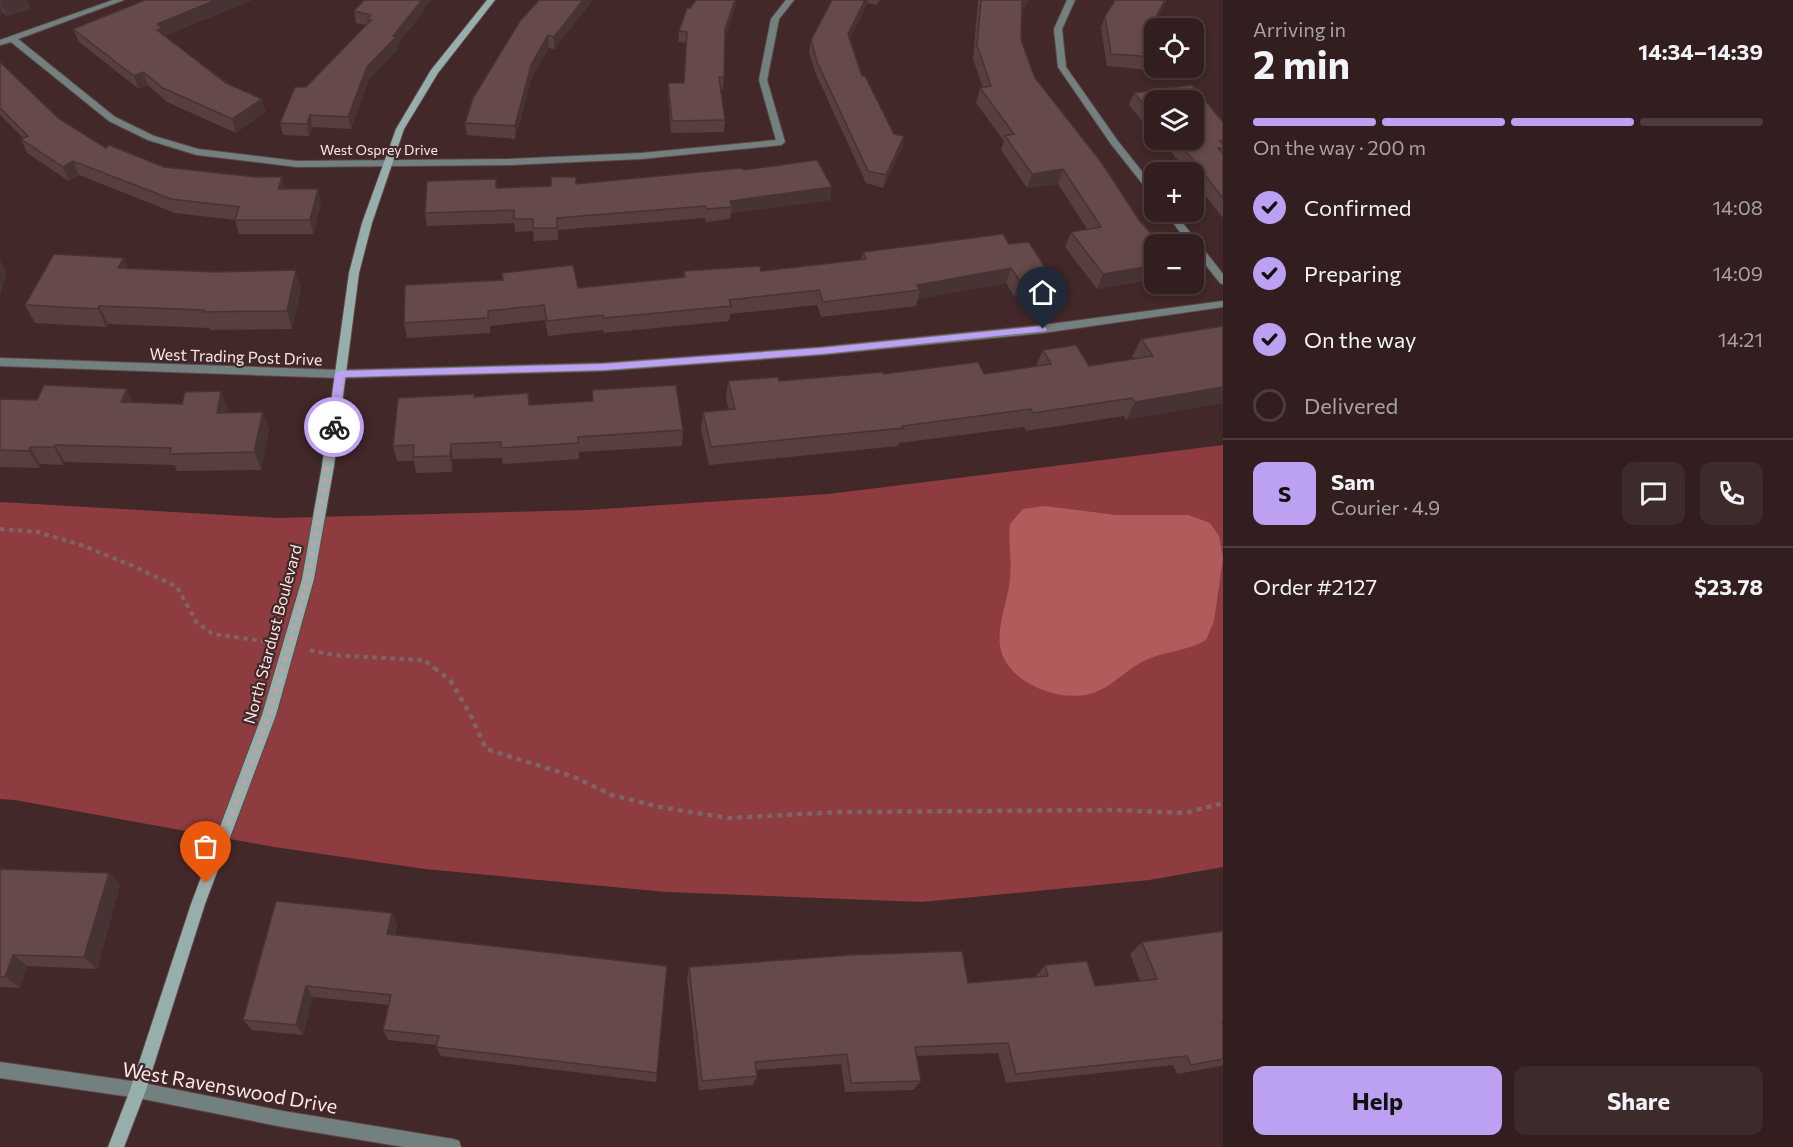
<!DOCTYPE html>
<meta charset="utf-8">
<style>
body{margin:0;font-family:Commissioner,sans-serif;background:#3d2b2b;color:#f1f3f6;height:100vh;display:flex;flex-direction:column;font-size:22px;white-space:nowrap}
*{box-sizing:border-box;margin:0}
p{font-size:20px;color:#a8a2a4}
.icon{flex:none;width:33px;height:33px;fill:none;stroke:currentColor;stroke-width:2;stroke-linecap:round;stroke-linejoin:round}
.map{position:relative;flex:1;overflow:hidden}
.side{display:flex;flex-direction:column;background:#321e1e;width:570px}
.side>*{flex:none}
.fabs{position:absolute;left:1144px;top:18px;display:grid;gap:12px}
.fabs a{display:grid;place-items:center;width:60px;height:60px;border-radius:12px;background:#321e1e;box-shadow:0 3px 9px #0003,0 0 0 2px #4d3c3c;font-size:30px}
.pin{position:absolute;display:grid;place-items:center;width:51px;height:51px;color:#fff;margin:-62px -26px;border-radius:50% 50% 50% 0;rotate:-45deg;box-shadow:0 0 6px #0007}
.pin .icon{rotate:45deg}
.courier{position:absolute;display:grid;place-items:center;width:60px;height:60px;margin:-30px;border:4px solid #bca0f2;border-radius:50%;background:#fff;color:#222;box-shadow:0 2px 8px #0007}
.summary em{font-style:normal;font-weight:700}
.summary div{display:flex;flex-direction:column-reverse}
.summary{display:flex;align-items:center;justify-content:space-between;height:102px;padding:0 30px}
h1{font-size:39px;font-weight:700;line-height:45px}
.bar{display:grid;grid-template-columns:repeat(4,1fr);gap:9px 6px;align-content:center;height:72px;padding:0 30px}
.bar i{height:8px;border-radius:4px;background:#4d3c3c}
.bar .selected{background:#bca0f2}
.bar p{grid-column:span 4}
.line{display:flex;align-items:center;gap:15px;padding:0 30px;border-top:2px solid #4d3c3c}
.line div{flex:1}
.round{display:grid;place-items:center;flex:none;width:63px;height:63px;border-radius:12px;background:#3d2b2b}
ol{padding:0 30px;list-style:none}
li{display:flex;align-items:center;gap:18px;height:66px}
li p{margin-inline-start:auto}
li .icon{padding:6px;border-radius:50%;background:#bca0f2;color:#111;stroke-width:4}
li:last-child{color:#a8a2a4}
li i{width:33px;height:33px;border:3px solid #4d3c3c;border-radius:50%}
.primary-button{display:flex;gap:12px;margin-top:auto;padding:12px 30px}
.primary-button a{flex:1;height:69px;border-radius:12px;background:#bca0f2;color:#111;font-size:24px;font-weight:700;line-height:69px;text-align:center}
.primary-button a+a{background:#3d2b2b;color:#f1f3f6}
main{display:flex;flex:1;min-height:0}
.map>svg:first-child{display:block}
.green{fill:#8e3c40}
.water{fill:#b15b5c}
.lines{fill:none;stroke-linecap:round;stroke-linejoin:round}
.street-casing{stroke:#5f4747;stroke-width:2}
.secondary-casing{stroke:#5f4747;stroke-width:2}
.path-far1{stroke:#7c6564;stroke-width:4;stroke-dasharray:4.5 4.5;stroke-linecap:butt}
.path{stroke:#7c6564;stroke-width:4.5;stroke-dasharray:5 5;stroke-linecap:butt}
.street{fill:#72817f;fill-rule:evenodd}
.secondary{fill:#97afac;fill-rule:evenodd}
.wall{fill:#583f3f}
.shaded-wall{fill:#473333}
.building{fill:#664949;stroke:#473333;stroke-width:1.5}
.route{fill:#bca0f2}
.done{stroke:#baa5a4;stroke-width:6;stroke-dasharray:0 10.8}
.labels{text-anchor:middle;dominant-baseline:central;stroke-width:4.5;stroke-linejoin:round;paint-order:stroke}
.far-street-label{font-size:14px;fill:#fae8e7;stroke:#422828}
.street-label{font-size:16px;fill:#fae8e7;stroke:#422828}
.near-street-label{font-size:20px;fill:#fae8e7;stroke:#422828}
</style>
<main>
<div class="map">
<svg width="1223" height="1147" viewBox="0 0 1223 1147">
<rect width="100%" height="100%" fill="#422828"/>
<path class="green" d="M 1223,445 L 1223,867 L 1149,880 L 922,902 L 666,892 L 425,869 L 274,847 L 15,800 L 0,799 L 0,502 L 278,518 L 588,510 L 829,494 Z"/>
<path class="water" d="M 1045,506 L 1116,515 L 1188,515 L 1210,523 L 1219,536 L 1223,558 L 1214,621 L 1206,640 C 1186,652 1162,651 1142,662 C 1126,670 1112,686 1096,692 C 1064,705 1006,684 1000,646 C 997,625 1008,600 1010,579 C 1012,561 1008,542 1010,524 L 1023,509 Z"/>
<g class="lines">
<defs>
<path id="street" d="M 113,0 L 124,0 L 18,39 L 115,117 L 154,136 L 198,149 L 297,161 L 509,159 L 641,153 L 776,140 L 759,80 L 771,19 L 786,0 L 794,0 L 779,19 L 767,80 L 785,142 L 781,145 L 641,159 L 509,165 L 297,167 L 197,155 L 148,140 L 109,121 L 11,42 L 0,45 L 0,40 Z
M 1067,0 L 1075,0 L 1062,29 L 1066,67 L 1117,140 L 1155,188 L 1155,197 L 1152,196 L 1111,144 L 1058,67 L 1054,29 Z
M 1165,212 L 1174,212 L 1223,274 L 1223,284 L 1220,283 L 1194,250 L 1194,244 L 1189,244 Z
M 1223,301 L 1223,307 L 1043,333 L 821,355 L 603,371 L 340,378 L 0,366 L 0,358 L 340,370 L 603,363 L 821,347 L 1043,325 Z
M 0,1062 L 138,1082 L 283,1111 L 453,1139 L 459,1141 L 461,1147 L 404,1147 L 283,1127 L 138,1098 L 0,1078 Z"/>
<path id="secondary" d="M 487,0 L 495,0 L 438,73 L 404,129 L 372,223 L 359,273 L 334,466 L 314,579 L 276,715 L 205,904 L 146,1090 L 124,1147 L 108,1147 L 130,1090 L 191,904 L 262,715 L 302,579 L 322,466 L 349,273 L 362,223 L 396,129 L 431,70 Z"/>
</defs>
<use href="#street" class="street-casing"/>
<use href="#secondary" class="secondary-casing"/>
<path class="path-far1" d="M 0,529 L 38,532 L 84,546 L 133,566 L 177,587 L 197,623 L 213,634 L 270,642
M 310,650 L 333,655 L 424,660 L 436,669"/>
<path class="path" d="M 434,668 L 450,680 L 469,712 L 486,749 L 572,776 L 612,795 L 660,807 L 728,818 L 842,812 L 1117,810 L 1185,813 L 1223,803"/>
<use href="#street" class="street"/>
<use href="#secondary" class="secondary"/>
</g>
<path class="wall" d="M 0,0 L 27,0 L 31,9 L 7,16 L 4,13 L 0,14 Z
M 145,0 L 252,0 L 165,36 L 266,112 L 236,133 L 167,102 L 148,85 L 139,89 L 79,42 L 73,29 Z
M 364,0 L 431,0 L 423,8 L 424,11 L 397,45 L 398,49 L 369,79 L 351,129 L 313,127 L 309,136 L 283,135 L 280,123 L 306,87 L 366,25 L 356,23 L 354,11 Z
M 593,0 L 554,49 L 549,48 L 532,77 L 515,139 L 467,135 L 465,123 L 520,21 Z
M 696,0 L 737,0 L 725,38 L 723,89 L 720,89 L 725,120 L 724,132 L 671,133 L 668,95 L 668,83 L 684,83 L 686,43 L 678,42 L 679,31 L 690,8 Z
M 832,0 L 880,0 L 876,5 L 868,3 L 849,39 L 862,76 L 894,134 L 904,136 L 902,148 L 883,188 L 866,183 L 816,74 L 809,52 L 811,40 Z
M 978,0 L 1029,0 L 1022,11 L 1021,40 L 1035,78 L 1139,220 L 1161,244 L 1155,284 L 1158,284 L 1146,286 L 1143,281 L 1097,289 L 1065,247 L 1071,232 L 1087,229 L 1058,184 L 1027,188 L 1001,150 L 1004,141 L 976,103 L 980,88 L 983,88 L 973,59 Z
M 1115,0 L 1167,0 L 1149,33 L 1154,57 L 1149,70 L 1107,66 L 1101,28 L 1105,16 Z
M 0,62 L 58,118 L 106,148 L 164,167 L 285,189 L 321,203 L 313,234 L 239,234 L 235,220 L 175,213 L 79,175 L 69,181 L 27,153 L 21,139 L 23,138 L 0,115 Z
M 1134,93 L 1223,122 L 1223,218 L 1194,181 L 1194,172 L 1187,172 L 1169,149 L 1166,150 L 1157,140 L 1194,140 L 1155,100 L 1155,137 L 1129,105 Z
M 743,170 L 830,200 L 731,213 L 730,219 L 706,222 L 705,218 L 558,230 L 558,240 L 534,241 L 533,231 L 515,232 L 514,223 L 427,226 L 425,213 L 496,179 L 497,188 L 551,186 Z
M 1009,244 L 1051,277 L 1045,292 L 1014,296 L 1006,283 L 918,299 L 916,306 L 821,317 L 817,305 L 730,314 L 729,321 L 604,333 L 603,330 L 548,336 L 545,320 L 490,326 L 490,333 L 407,338 L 404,323 L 578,288 L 683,277 L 684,271 L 761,271 L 861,260 L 863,252 Z
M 128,268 L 301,288 L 292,329 L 210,330 L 209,328 L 108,324 L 106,327 L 35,323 L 25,305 Z
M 1223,326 L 1126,420 L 1124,416 L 1026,431 L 1024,427 L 899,443 L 898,446 L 709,465 L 701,430 L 703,412 L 729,410 L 726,399 L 728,381 L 779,381 L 884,374 L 984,374 L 1036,366 L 1043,350 L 1089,366 L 1134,359 L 1132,357 L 1141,339 Z
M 592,390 L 683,430 L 682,446 L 579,452 L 579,459 L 503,464 L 502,458 L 453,459 L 452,472 L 416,473 L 414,461 L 397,461 L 393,446 L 475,397 L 529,405 L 592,401 Z
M 0,399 L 133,403 L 228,409 L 227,413 L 269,429 L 261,470 L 177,471 L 175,465 L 65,462 L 63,465 L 40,464 L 39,468 L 0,467 Z
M 0,869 L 109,873 L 120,885 L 97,969 L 27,966 L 20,988 L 0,987 Z
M 392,913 L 397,925 L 395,935 L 657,1073 L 656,1082 L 441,1056 L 436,1047 L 437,1045 L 388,1040 L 383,1030 L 389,1005 L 313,997 L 303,1035 L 252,1030 L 243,1020 Z
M 1223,931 L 1223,1065 L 1221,1066 L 1177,1074 L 1173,1065 L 1006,1083 L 998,1053 L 917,1056 L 921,1081 L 913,1090 L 845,1092 L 841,1064 L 756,1070 L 757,1076 L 753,1085 L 699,1090 L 687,978 L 689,967 L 968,983 L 1035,977 L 1045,965 L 1095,986 L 1140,981 L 1130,954 L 1142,942 Z"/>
<path class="shaded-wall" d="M 4,0 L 27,0 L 31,9 L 7,16 L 0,1 Z
M 216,0 L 252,0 L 165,36 L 157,30 L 157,24 Z
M 419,0 L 431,0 L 423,8 L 424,11 L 397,45 L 398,49 L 369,79 L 351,129 L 348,117 L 367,67 Z
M 583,0 L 593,0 L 554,49 L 554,37 Z
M 735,0 L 737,0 L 724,41 L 725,29 Z
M 865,0 L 868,0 L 868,3 L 846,47 L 848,34 Z
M 1024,0 L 1029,0 L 1018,17 L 1022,2 Z
M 1165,0 L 1167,0 L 1166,3 L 1144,42 L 1149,30 Z
M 0,4 L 4,13 L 0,14 Z
M 548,35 L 549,48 L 532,77 L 515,139 L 515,126 L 531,65 Z
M 143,72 L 148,85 L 139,89 L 134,76 Z
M 262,99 L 266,112 L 236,133 L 232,119 Z
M 310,115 L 313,127 L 309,136 L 307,124 Z
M 904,136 L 902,148 L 883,188 L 886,175 Z
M 73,161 L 79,175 L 69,181 L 63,167 Z
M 1063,169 L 1058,184 L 1027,188 L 1032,174 Z
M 282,177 L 285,191 L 278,189 Z
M 832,187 L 830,200 L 731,213 L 732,207 L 730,201 Z
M 318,189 L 321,203 L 313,234 L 310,220 Z
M 124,258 L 131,276 L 118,268 Z
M 0,260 L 7,272 L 0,297 Z
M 1150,266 L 1143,281 L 1097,289 L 1103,274 Z
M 1011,268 L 1006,283 L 918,299 L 920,290 L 917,285 Z
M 296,270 L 301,288 L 292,329 L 287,311 Z
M 1153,271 L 1155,271 L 1155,284 L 1158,284 L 1146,286 Z
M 1051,277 L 1045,292 L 1014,296 L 1020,281 Z
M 99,306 L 108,324 L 106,327 L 98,309 Z
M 1223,387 L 1223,403 L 1126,420 L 1135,402 Z
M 127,389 L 135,407 L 121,402 Z
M 221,391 L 228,409 L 223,430 L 217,413 Z
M 263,412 L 269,429 L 261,470 L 254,452 Z
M 451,444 L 453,459 L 452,472 L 450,456 Z
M 55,445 L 65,462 L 63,465 L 54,447 Z
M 30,447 L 40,464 L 39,468 L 29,451 Z
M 109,873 L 120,885 L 97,969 L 84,957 Z
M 392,913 L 397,925 L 393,945 L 387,934 Z
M 13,955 L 27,966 L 20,988 L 5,977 Z
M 306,986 L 313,997 L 303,1035 L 296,1025 Z"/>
<path class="building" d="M 145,0 L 216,0 L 157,24 L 162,28 L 157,30 L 226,83 L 262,99 L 232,119 L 163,88 L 143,72 L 134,76 L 73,29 Z
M 364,0 L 422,0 L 393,36 L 396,37 L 367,67 L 348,117 L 310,115 L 307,124 L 280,123 L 295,87 L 306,87 L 371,20 L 367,20 L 371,15 L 354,11 Z
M 539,0 L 583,0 L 554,37 L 548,35 L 531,65 L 515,126 L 465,123 L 473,98 L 520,21 Z
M 696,0 L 735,0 L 725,29 L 724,77 L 719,77 L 725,120 L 672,121 L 668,83 L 684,83 L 687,32 L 679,31 L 687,8 L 690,8 Z
M 832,0 L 865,0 L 848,34 L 862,76 L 865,76 L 894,134 L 904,136 L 886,175 L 868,171 L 817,62 L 811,40 Z
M 981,0 L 1024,0 L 1022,2 L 1021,40 L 1035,78 L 1102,163 L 1139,220 L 1161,244 L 1155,244 L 1155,271 L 1153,271 L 1150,266 L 1103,274 L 1071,232 L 1101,227 L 1063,169 L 1032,174 L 1005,136 L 1014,134 L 980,88 L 991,86 L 977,45 Z
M 1115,0 L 1165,0 L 1149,30 L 1154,57 L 1111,54 L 1105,16 Z
M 0,62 L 58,118 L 106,148 L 109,145 L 164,167 L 257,177 L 282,177 L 278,189 L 318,189 L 310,220 L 235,220 L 239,207 L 171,199 L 73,161 L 63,167 L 21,139 L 28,136 L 0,108 Z
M 1192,85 L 1223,122 L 1223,141 L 1220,141 L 1223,145 L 1223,148 L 1218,148 L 1223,154 L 1223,198 L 1177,140 L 1194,140 L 1194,100 L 1155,100 L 1155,118 L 1134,93 Z
M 817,160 L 832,187 L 730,201 L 732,207 L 707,209 L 706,206 L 557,218 L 557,228 L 533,228 L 533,219 L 514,219 L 514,210 L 425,213 L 427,181 L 496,179 L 496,188 L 551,186 L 551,177 L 576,177 L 576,184 L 742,168 L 743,170 Z
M 1003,234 L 1009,244 L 1029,242 L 1051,277 L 1020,281 L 1011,268 L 917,285 L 920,290 L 823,302 L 819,290 L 729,300 L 731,306 L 604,318 L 603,315 L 547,321 L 544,305 L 488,311 L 488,318 L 404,323 L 405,285 L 503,280 L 502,273 L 573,265 L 578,288 L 685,277 L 684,271 L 760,266 L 761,271 L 866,259 L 863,252 Z
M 54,254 L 124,258 L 118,268 L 215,272 L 296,270 L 287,311 L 204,312 L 204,310 L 99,306 L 98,309 L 25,305 Z
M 1223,326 L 1223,387 L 1135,402 L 1132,398 L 1033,413 L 1031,409 L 902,426 L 903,428 L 711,447 L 703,412 L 735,409 L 728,381 L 778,377 L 779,381 L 883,372 L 884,374 L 978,362 L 984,374 L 1051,364 L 1043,350 L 1076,345 L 1089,366 L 1153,356 L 1141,339 Z
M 44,385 L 127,389 L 121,402 L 182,404 L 185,392 L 221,391 L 217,413 L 263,412 L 254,452 L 170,454 L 171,448 L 55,445 L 54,447 L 30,447 L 29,451 L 0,450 L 0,399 L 37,400 Z
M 676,385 L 683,430 L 578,437 L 578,443 L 501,448 L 501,442 L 451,444 L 450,456 L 413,457 L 414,445 L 393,446 L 398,398 L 474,394 L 474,397 L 528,393 L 529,405 L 593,401 L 592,390 Z
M 0,869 L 109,873 L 84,957 L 13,955 L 5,977 L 0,977 Z
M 276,901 L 392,913 L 387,934 L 667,966 L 657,1073 L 436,1047 L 439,1036 L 383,1030 L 391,995 L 306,986 L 296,1025 L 243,1020 Z
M 1223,931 L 1223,1023 L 1222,1023 L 1223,1026 L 1223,1059 L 1191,1065 L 1187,1056 L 1016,1074 L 1008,1043 L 915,1047 L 921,1081 L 851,1083 L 847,1054 L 755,1062 L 757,1076 L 702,1081 L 689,967 L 850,955 L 962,951 L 968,983 L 1048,976 L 1045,965 L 1087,961 L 1095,986 L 1157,979 L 1142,942 Z"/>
<path class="route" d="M 1043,326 L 1047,329 L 1046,331 L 821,354 L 603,370 L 344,377 L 338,427 L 334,430 L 329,427 L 335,374 L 340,371 L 603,364 L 821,348 Z"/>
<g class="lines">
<path class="done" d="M 206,883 L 269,715 L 308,579 L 334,427"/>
</g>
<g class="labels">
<g class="far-street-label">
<text x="379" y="149">West Osprey Drive</text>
</g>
<g class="street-label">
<text transform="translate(236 356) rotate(2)">West Trading Post Drive</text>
<text transform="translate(272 634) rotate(-75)">North Stardust Boulevard</text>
</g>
<g class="near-street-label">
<text transform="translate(230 1087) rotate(10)">West Ravenswood Drive</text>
</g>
</g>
</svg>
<div class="fabs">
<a><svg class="icon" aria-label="locate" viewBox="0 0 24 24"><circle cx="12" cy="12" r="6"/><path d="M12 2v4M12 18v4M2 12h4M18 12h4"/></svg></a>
<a><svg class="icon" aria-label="layers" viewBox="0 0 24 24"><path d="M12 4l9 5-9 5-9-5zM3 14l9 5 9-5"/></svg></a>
<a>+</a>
<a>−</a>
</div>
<div class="pin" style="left:206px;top:883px;background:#ea580c"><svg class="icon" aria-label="bag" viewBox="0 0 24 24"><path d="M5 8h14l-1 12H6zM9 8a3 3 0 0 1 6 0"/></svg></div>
<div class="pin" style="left:1043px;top:329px;background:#1f2937"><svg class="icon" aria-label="home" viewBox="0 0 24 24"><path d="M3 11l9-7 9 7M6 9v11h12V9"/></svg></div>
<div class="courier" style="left:334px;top:427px"><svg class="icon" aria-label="bike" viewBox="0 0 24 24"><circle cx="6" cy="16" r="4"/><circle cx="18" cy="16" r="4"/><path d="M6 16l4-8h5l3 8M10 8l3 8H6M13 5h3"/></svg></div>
</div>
<section class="side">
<div class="summary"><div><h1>2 min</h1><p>Arriving in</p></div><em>14:34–14:39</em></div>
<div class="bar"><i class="selected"></i><i class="selected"></i><i class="selected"></i><i></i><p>On the way · 200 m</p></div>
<ol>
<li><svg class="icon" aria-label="check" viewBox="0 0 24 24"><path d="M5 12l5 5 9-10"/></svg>Confirmed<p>14:08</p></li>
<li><svg class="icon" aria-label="check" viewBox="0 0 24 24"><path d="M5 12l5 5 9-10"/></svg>Preparing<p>14:09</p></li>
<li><svg class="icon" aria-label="check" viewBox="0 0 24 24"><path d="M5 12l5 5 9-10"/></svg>On the way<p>14:21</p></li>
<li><i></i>Delivered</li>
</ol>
<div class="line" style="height:108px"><b class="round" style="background:#bca0f2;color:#111">S</b><div><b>Sam</b><p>Courier · 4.9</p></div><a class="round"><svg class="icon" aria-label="chat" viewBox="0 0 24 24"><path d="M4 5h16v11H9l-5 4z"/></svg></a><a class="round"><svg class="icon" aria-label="phone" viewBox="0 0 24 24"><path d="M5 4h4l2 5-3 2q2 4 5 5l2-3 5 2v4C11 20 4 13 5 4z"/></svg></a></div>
<div class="line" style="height:78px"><div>Order #2127</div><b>$23.78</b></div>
<div class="primary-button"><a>Help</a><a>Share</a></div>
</section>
</main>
